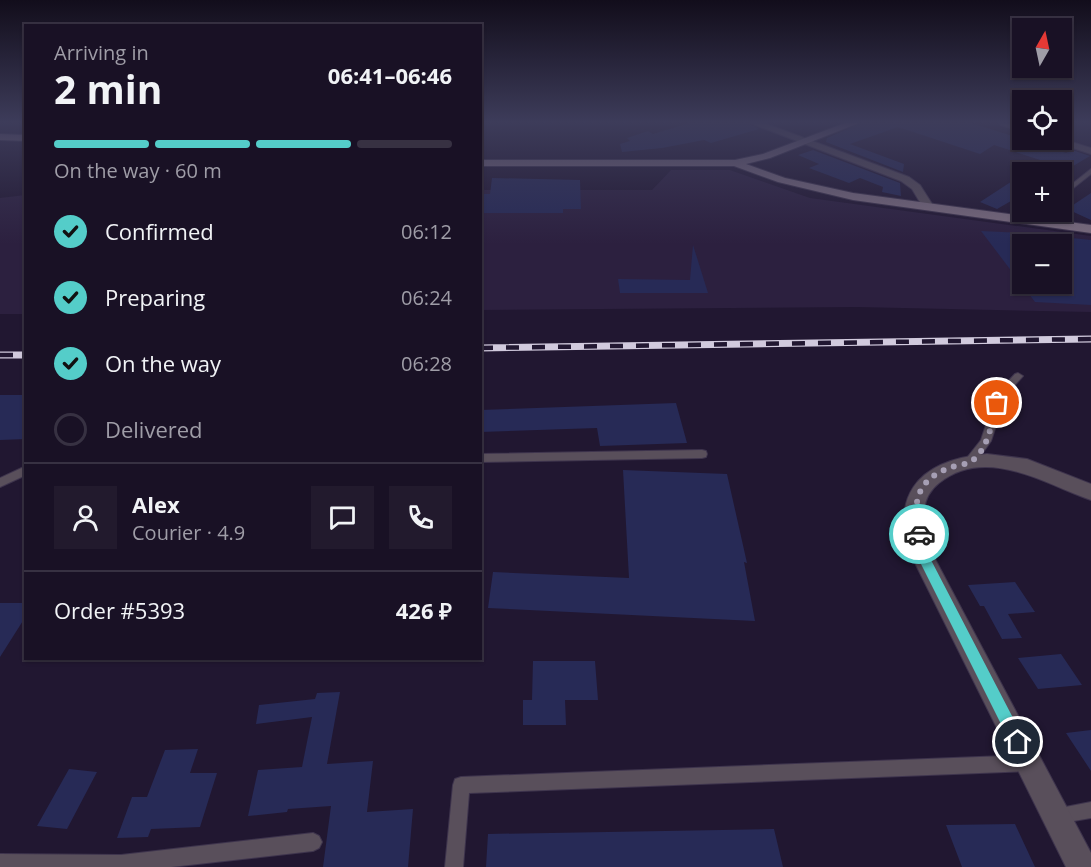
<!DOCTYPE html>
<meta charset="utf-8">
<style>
body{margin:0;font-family:"Open Sans",sans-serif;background:#221a2d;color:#f1f3f6;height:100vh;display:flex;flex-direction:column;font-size:22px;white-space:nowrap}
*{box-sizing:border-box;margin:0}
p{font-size:20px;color:#9f9da7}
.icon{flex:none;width:33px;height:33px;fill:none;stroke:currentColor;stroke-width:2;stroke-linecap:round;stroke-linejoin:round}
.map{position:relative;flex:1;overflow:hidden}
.sheet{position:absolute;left:24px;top:24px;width:458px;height:636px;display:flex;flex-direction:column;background:#191125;border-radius:0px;box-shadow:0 2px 4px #0004,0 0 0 2px #373142}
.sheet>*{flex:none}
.needle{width:39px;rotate:9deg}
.buttons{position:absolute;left:1012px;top:18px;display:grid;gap:12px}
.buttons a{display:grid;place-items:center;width:60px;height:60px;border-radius:0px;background:#191125;box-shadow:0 2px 4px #0004,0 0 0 2px #373142;font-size:30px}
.pin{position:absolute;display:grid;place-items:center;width:51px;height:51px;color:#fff;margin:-26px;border:3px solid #fff;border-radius:50%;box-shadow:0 2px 6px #0007}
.courier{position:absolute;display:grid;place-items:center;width:60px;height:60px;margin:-30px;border:4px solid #54cdc9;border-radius:50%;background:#fff;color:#222;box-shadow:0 2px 8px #0007}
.head em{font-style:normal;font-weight:700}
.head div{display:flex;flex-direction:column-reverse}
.head{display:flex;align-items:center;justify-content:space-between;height:102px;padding:0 30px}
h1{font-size:39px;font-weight:700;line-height:45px}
.bar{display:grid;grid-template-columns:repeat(4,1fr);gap:9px 6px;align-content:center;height:72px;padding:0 30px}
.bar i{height:8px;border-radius:4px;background:#373142}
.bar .on{background:#54cdc9}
.bar p{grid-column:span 4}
.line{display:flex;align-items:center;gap:15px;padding:0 30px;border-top:2px solid #373142}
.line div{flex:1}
.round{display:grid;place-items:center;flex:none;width:63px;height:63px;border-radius:0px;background:#221a2d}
ol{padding:0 30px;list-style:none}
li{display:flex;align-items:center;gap:18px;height:66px}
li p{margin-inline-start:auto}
li .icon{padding:6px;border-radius:50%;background:#54cdc9;color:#111;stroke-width:4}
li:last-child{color:#9f9da7}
li i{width:33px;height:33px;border:3px solid #373142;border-radius:50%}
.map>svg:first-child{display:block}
.built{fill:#2c203f;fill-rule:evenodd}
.building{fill:#272a56}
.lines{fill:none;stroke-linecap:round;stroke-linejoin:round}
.lane-casing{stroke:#3e344d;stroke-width:2}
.street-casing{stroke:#3e344d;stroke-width:2}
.secondary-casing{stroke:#3e344d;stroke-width:2}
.lane{fill:#594f5b;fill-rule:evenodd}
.street{fill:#594f5b;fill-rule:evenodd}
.secondary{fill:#7b6c7e;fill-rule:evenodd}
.rail-casing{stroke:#d1cadd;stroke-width:7}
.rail{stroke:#211731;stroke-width:4.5;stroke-dasharray:13;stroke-linecap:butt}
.route{fill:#54cdc9}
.done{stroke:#a69fb4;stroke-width:6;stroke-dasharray:0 10.8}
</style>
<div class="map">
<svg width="1091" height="867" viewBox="0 0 1091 867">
<rect width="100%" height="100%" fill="#211731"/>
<path class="built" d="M 671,170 L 730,170 L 810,198 L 1091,236 L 1091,312 L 857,307 L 480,310 L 480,190 L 652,190 ZM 1023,244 L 1062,244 L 1062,284 L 1023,284 Z
M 25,195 L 25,314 L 0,314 L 0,198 Z"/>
<path class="building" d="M 689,123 L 748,123 L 759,129 L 711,143 L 704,140 L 662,148 L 622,152 L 620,144 L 630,141 L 627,138 L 648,131 L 653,134 Z
M 861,123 L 971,123 L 1066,153 L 1072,150 L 1090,156 L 1063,172 L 1025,172 L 1040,160 L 994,145 L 980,154 L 898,127 L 850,144 L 904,164 L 903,172 L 826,142 L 827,138 Z
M 813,150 L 900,183 L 901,196 L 882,192 L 883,187 L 860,178 L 849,183 L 809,168 L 819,164 L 798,155 Z
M 1023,174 L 1023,194 L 997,209 L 980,202 Z
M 492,178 L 580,180 L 581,209 L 563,209 L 563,213 L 480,213 L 480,194 L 490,194 Z
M 1091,193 L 1091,220 L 1067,209 Z
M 981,231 L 1023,233 L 1023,284 L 1062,284 L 1062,237 L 1091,240 L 1091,305 L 1035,302 Z
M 693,245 L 708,293 L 620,293 L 618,279 L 690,280 Z
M 0,395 L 26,395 L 26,439 L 0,440 Z
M 676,403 L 687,443 L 600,446 L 597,428 L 480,432 L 480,410 Z
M 623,470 L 727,474 L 747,563 L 744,562 L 755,621 L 488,608 L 493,572 L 629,578 Z
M 1015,582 L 1035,612 L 1008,614 L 1022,638 L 1002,639 L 984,606 L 980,606 L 968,585 Z
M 0,603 L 26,603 L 26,616 L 0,657 Z
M 1061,654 L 1082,685 L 1038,689 L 1018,658 Z
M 533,661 L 595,661 L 598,700 L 565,700 L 566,725 L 523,725 L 523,700 L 532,700 Z
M 340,692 L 327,764 L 373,761 L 367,812 L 413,809 L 408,867 L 323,867 L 331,806 L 288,809 L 287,812 L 248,816 L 258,770 L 302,767 L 312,717 L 256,724 L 259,705 L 315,699 L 317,693 Z
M 1091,730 L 1091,771 L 1066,733 Z
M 198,749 L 190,773 L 217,773 L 200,827 L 151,829 L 148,837 L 117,838 L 132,797 L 147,797 L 165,750 Z
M 69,769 L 97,772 L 67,829 L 37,826 Z
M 1015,824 L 1035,867 L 962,867 L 946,825 Z
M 774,829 L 783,867 L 486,867 L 488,834 Z"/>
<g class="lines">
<defs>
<path id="lane" d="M 1091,169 L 1091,174 L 1062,197 L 1062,192 Z
M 1044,212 L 1050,212 L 1050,225 L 1043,223 Z
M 1018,373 L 1023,376 L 1006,395 L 991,441 L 974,465 L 966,465 L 965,462 L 966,459 L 981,440 L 996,394 L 1015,374 Z
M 702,450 L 706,451 L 707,454 L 706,457 L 702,458 L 480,462 L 480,454 Z
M 26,466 L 26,475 L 0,487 L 0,478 Z
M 1028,755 L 1034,757 L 1036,763 L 1034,769 L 1028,771 L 469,793 L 463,867 L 445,867 L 453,785 L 455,779 L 461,777 Z
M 1091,802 L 1091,818 L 1056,824 L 1050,822 L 1048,816 L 1050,810 Z
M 313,833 L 319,836 L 322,842 L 319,848 L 313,851 L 171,867 L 0,867 L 0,854 L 121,855 Z"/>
<path id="street" d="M 750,123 L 764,123 L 909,177 L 920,185 L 934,207 L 924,209 L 912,189 L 901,181 Z
M 999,123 L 1023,126 L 1023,132 L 1001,125 Z
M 1062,139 L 1091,148 L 1091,154 L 1049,140 Z
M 987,454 L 1027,459 L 1091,484 L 1091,500 C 1045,484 986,445 939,483 C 929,491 924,501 924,514 C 924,530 932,544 935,559 L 1091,853 L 1091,867 L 1066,867 L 917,567 C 885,499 916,460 987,454 Z"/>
<path id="secondary" d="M 845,123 L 859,123 L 770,158 L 746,164 L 785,178 L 853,193 L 1091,225 L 1091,233 L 853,200 L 778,182 L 734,166 L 480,166 L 480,160 L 735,160 L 763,154 Z
M 0,134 L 26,135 L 26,141 L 0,140 Z"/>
</defs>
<use href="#lane" class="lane-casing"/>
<use href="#street" class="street-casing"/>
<use href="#secondary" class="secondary-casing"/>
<use href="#lane" class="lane"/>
<use href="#street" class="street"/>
<use href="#secondary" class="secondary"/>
<defs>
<path id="rail" d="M 480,348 L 1091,339
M 0,355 L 26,355"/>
</defs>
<use href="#rail" class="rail-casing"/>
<use href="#rail" class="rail"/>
</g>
<linearGradient id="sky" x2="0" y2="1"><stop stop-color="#120d1b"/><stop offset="0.5" stop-color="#3d3c5a"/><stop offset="1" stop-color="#3d3c5a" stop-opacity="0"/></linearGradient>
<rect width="1091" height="244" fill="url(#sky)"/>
<path class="route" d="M 919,529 L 925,534 L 931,560 L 1023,737 L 1025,742 L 1023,748 L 1018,750 L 1013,748 L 921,564 L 913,534 Z"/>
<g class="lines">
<path class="done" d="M 919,534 C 912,501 917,479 952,467 C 957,465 965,465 970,462 C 988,452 992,421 997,403"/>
</g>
</svg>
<div class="buttons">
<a><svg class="needle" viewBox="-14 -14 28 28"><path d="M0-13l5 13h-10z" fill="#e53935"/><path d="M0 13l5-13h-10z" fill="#9f9da7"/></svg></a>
<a><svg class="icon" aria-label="locate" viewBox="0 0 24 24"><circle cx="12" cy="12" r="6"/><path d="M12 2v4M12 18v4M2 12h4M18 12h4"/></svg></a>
<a>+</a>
<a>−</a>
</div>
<div class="pin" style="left:997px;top:403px;background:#ea580c"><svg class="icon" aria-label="bag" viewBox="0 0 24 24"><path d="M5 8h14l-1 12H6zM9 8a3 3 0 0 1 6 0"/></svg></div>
<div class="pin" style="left:1018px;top:742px;background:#1f2937"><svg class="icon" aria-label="home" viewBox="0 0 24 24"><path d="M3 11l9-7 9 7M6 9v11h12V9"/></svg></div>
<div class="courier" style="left:919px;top:534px"><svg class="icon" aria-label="car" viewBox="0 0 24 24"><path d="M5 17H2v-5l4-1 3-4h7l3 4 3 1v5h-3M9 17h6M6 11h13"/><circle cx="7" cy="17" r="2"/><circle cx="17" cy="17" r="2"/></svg></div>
<section class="sheet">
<div class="head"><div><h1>2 min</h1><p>Arriving in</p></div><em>06:41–06:46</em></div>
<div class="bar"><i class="on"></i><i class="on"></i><i class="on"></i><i></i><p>On the way · 60 m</p></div>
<ol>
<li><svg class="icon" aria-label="check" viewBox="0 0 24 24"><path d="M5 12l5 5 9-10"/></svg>Confirmed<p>06:12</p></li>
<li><svg class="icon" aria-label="check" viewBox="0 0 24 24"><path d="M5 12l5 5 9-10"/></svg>Preparing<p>06:24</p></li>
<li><svg class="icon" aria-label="check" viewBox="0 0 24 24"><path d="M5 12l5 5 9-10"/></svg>On the way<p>06:28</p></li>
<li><i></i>Delivered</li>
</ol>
<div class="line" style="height:108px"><a class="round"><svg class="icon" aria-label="person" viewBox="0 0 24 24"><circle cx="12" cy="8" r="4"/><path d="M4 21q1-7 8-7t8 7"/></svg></a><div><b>Alex</b><p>Courier · 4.9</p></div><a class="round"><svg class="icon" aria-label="chat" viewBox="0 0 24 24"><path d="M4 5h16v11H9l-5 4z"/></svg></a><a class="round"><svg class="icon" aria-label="phone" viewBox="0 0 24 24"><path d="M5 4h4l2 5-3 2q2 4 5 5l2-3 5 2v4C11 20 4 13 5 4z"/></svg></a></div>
<div class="line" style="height:78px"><div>Order #5393</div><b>426 ₽</b></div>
</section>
</div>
